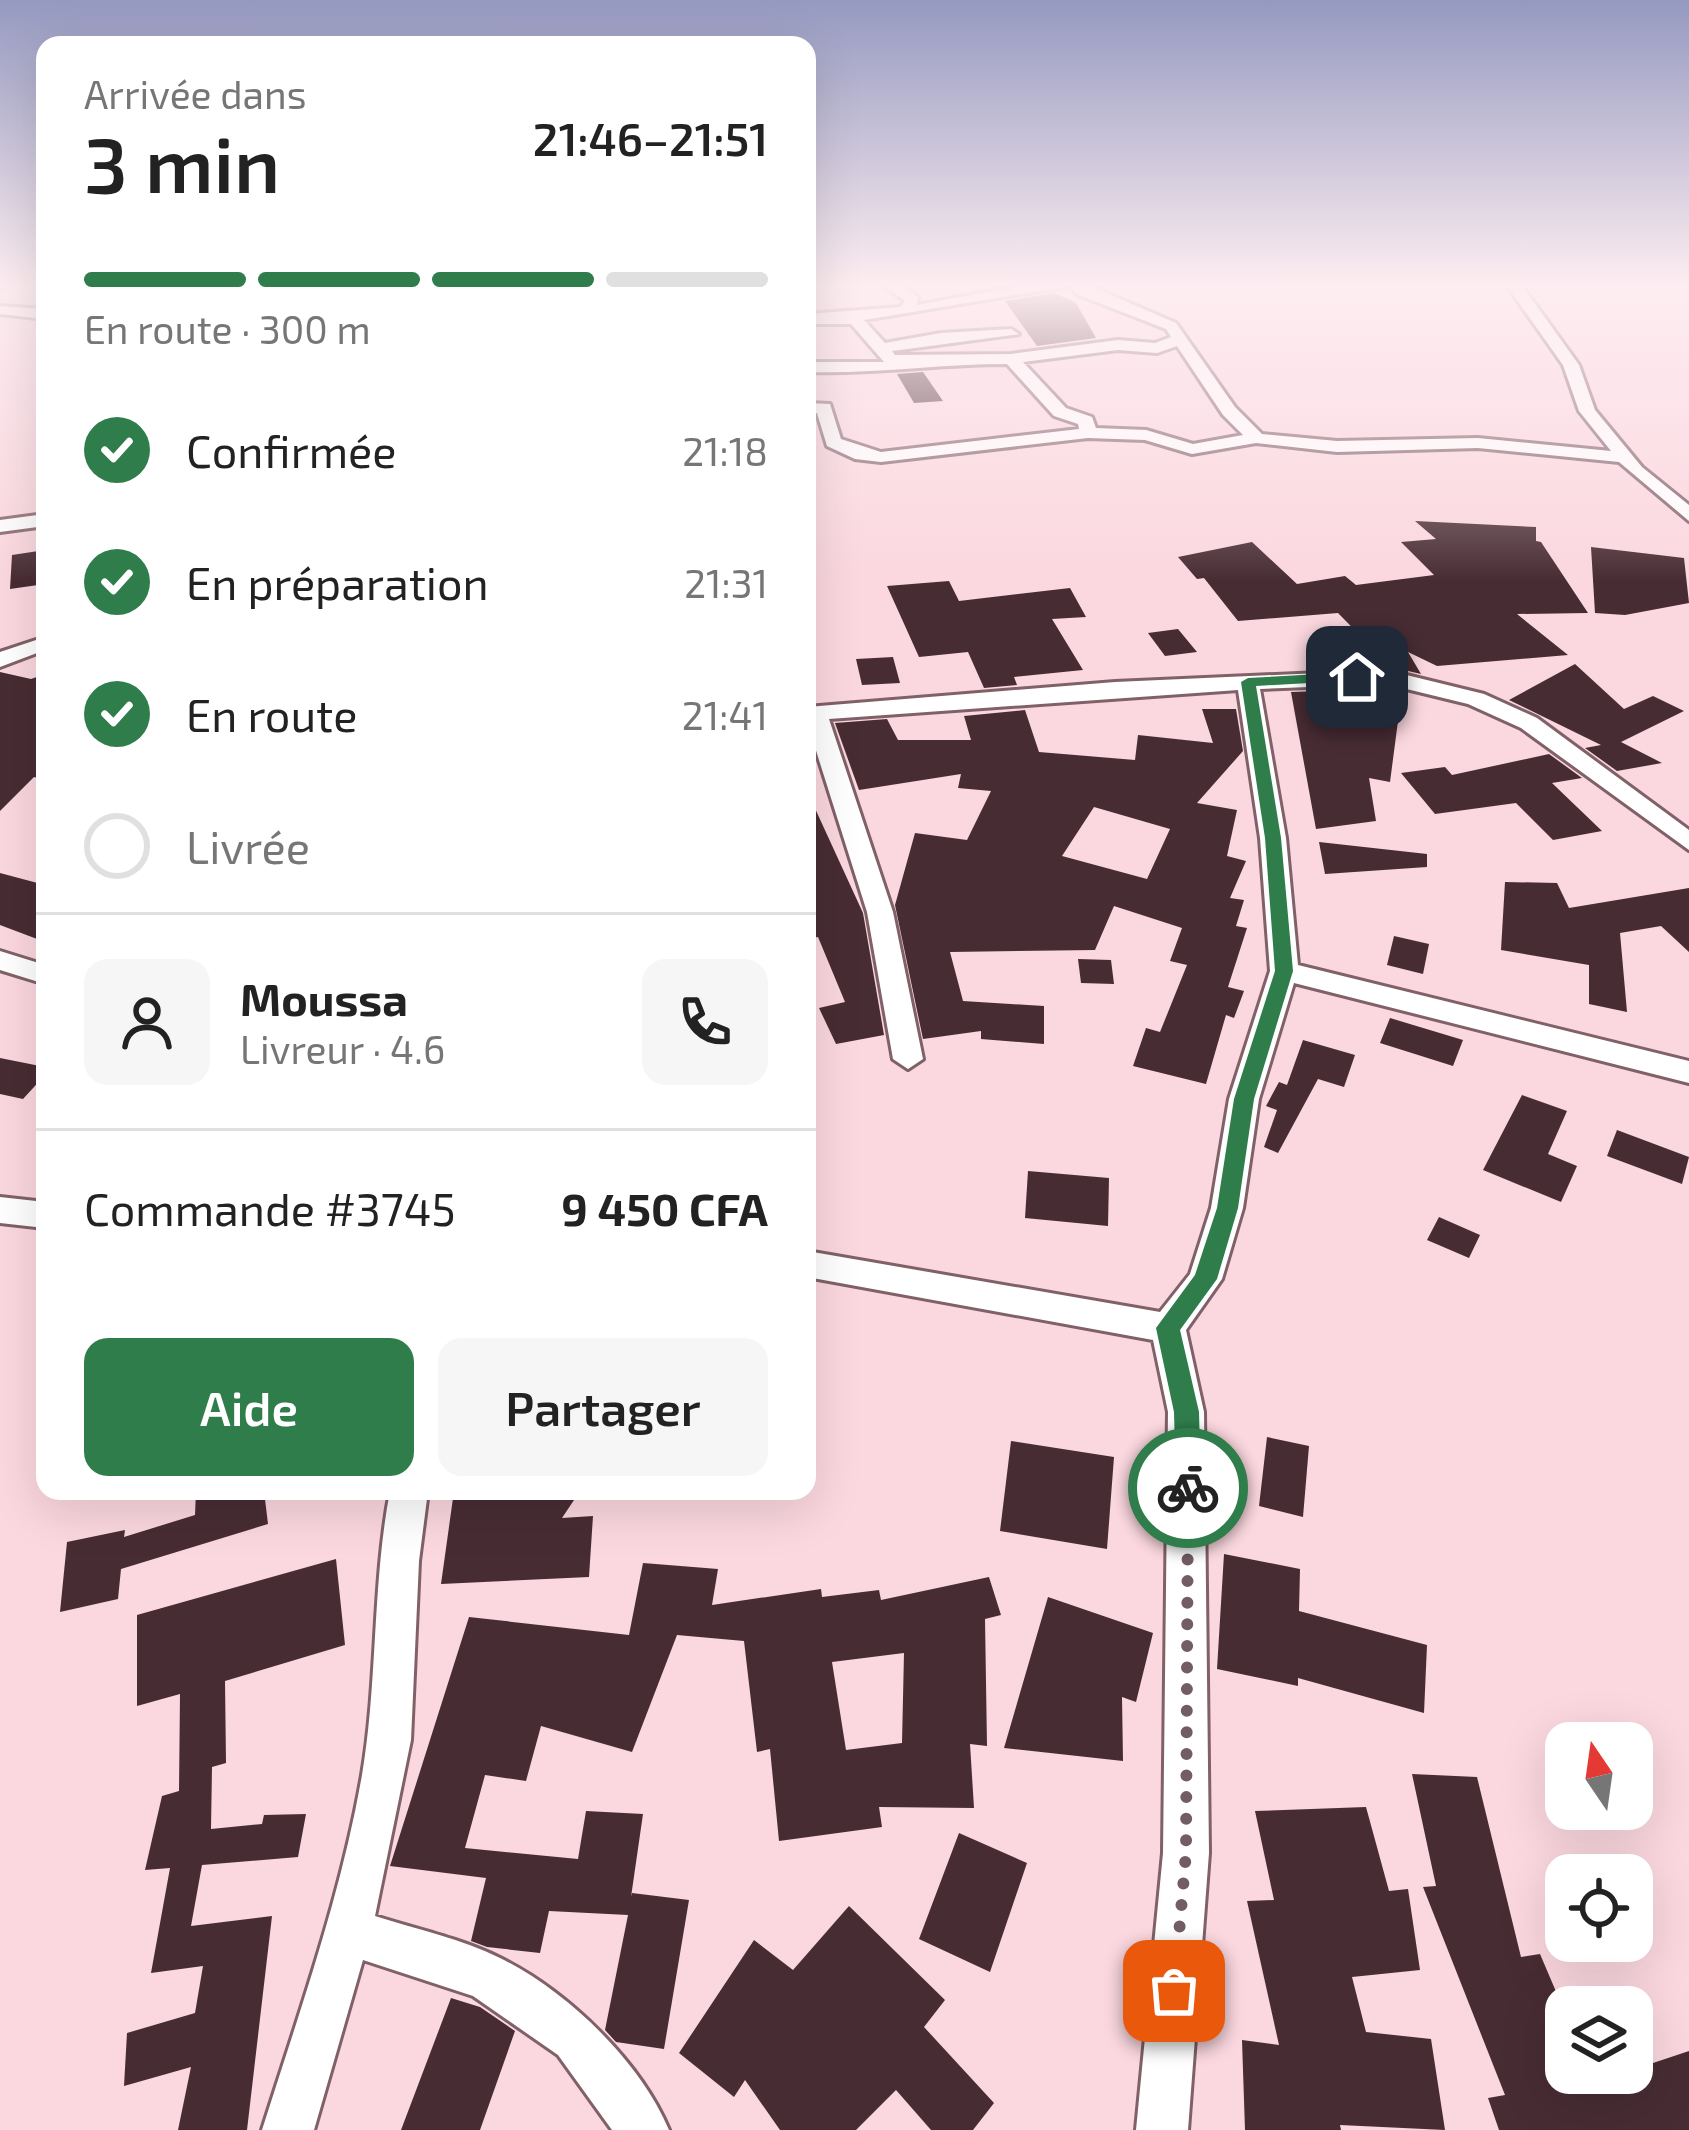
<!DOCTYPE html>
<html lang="fr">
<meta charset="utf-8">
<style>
body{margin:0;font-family:"Exo 2",sans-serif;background:#f6f6f6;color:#222;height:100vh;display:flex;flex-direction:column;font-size:45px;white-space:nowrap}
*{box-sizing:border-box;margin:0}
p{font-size:39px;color:#767676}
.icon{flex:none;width:66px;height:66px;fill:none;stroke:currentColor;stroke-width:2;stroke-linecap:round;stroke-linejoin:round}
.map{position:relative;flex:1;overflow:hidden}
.panel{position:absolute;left:36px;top:36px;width:780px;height:1464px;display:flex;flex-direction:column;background:#fff;border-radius:24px;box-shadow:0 12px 48px #0002}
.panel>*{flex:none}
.needle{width:78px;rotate:347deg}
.buttons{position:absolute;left:1545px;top:1722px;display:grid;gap:24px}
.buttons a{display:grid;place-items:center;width:108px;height:108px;border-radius:24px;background:#fff;box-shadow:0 12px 48px #0002;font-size:60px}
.pin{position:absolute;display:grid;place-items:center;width:102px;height:102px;color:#fff;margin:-51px;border-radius:24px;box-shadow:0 6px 18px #0006}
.courier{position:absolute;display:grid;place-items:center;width:120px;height:120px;margin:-60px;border:9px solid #307d4c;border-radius:50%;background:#fff;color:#222;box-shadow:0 3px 15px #0007}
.summary em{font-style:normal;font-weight:600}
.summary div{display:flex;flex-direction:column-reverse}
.summary{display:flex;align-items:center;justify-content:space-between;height:204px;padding:0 48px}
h1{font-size:78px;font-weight:600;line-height:90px}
.bar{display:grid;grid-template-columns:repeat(4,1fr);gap:18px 12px;align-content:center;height:144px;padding:0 48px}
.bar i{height:15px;border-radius:9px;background:#e0e0e0}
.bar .active{background:#307d4c}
.bar p{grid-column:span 4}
.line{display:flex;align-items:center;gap:30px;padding:0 48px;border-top:3px solid #e0e0e0}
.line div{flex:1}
.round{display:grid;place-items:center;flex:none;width:126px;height:126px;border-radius:24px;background:#f6f6f6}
ol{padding:0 48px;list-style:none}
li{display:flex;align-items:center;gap:36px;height:132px}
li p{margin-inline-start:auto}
li .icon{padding:12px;border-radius:50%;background:#307d4c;color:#fff;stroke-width:4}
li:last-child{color:#767676}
li i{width:66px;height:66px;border:6px solid #e0e0e0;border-radius:50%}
.button{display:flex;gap:24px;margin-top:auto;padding:24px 48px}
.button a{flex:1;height:138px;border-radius:24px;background:#307d4c;color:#fff;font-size:48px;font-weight:600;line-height:138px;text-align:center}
.button a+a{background:#f6f6f6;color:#222}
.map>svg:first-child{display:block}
.building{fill:#482c34;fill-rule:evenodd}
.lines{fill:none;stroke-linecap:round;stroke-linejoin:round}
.street-casing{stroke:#806168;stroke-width:6}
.street{fill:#fff;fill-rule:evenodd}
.route{fill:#307d4c}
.done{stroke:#725d62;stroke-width:12;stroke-dasharray:0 21.6}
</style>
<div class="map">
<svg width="1689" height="2130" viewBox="0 0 1689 2130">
<rect width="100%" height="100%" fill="#fbd7df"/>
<path class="building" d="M 1055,293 L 1076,303 L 1096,338 L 1037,346 L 1005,301 Z
M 923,372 L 943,401 L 914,403 L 897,374 Z
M 1415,521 L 1536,527 L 1536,541 L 1541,542 L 1588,613 L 1517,614 L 1568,655 L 1437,666 L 1408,652 L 1421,674 L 1391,667 L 1338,613 L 1238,621 L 1204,578 L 1197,579 L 1178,557 L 1252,542 L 1297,584 L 1345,576 L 1356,585 L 1434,575 L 1401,542 L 1436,539 Z
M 1591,547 L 1684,558 L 1689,603 L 1625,615 L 1595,613 Z
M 45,550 L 45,584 L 10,589 L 12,555 Z
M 949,581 L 959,601 L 1070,588 L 1086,617 L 1052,619 L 1083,670 L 1014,677 L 1017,685 L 984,688 L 968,652 L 919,657 L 887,586 Z
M 1178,629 L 1197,652 L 1165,656 L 1148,633 Z
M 893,657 L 900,683 L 862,685 L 856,659 Z
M 1575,664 L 1624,709 L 1653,696 L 1684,711 L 1621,742 L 1662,763 L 1617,771 L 1585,748 L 1601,745 L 1509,700 Z
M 0,672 L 31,679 L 45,674 L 45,780 L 34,777 L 0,811 Z
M 1321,691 L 1337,717 L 1398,721 L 1390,782 L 1369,778 L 1376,821 L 1316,829 L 1291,692 Z
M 1202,709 L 1236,709 L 1243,751 L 1197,803 L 1237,810 L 1227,856 L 1246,861 L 1230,898 L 1244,900 L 1236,926 L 1247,928 L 1228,987 L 1244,991 L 1234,1018 L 1226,1015 L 1206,1084 L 1133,1066 L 1146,1028 L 1160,1032 L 1187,965 L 1170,961 L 1182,928 L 1114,906 L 1095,950 L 950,952 L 963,1001 L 1044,1006 L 1044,1044 L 981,1039 L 981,1031 L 923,1039 L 895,905 L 915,833 L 967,840 L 991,791 L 958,788 L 961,774 L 859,790 L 835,723 L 887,719 L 898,740 L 971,740 L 964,716 L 1025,710 L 1039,752 L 1135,760 L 1138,735 L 1213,743 ZM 1094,807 L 1170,829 L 1147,879 L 1062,856 Z
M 1549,754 L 1582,778 L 1552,783 L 1602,831 L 1553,840 L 1516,803 L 1435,814 L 1401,773 L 1445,767 L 1452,775 Z
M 807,791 L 863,913 L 884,1035 L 836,1044 L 819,1008 L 845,1002 L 818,937 L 807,939 Z
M 1319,842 L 1427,854 L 1427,867 L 1325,874 Z
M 0,873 L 45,885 L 45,942 L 0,925 Z
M 1505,882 L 1557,883 L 1569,908 L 1689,888 L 1689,952 L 1661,926 L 1620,933 L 1627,1012 L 1589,1004 L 1589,965 L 1501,950 Z
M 1394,936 L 1429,944 L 1423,974 L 1387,965 Z
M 1078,959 L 1111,960 L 1114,984 L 1081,983 Z
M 1390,1018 L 1463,1040 L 1453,1066 L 1380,1043 Z
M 1303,1040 L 1355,1055 L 1344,1087 L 1318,1079 L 1278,1153 L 1264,1147 L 1277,1110 L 1266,1106 L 1279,1082 L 1287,1085 Z
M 0,1058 L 45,1067 L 45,1075 L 23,1099 L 0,1094 Z
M 1522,1095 L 1567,1111 L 1548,1154 L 1577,1166 L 1561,1202 L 1483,1170 Z
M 1617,1130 L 1689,1157 L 1682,1184 L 1607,1156 Z
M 1028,1171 L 1109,1178 L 1108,1226 L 1025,1218 Z
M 1439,1217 L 1480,1235 L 1469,1258 L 1427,1240 Z
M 1267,1437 L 1309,1446 L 1303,1517 L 1259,1506 Z
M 1011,1441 L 1114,1457 L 1107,1549 L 1000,1531 Z
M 196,1491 L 264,1491 L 268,1524 L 121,1569 L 118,1599 L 60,1612 L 67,1542 L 125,1530 L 124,1537 L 195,1515 Z
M 454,1491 L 580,1491 L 562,1518 L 593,1516 L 589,1577 L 441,1584 Z
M 1224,1554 L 1300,1569 L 1299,1611 L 1427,1645 L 1424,1713 L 1298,1678 L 1298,1686 L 1217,1669 Z
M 336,1559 L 345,1645 L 225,1681 L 226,1763 L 212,1767 L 211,1829 L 262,1824 L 264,1815 L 306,1814 L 298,1857 L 202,1865 L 191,1926 L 272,1916 L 247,2130 L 178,2130 L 191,2067 L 124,2086 L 127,2033 L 195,2013 L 203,1966 L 151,1973 L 170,1868 L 145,1870 L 162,1796 L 179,1791 L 180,1694 L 137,1706 L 137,1615 Z
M 643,1563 L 718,1569 L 712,1605 L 821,1589 L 822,1597 L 879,1590 L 881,1600 L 989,1577 L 1001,1615 L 985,1619 L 987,1746 L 970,1744 L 974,1808 L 879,1807 L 882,1827 L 779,1841 L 770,1749 L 757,1752 L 744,1641 L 677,1635 L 632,1752 L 541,1726 L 526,1781 L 485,1775 L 465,1848 L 578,1859 L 586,1811 L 643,1814 L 631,1897 L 632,1893 L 689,1900 L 664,2049 L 616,2042 L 605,2030 L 628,1915 L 549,1911 L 540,1953 L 487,1947 L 471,1941 L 486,1878 L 390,1866 L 469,1617 L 629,1635 ZM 904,1653 L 902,1743 L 846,1750 L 832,1662 Z
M 1048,1597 L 1153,1633 L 1136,1702 L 1122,1697 L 1123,1761 L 1004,1748 Z
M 1412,1774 L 1477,1777 L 1521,1957 L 1540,1954 L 1566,2015 L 1566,2092 L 1689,2051 L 1689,2130 L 1499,2130 L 1488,2098 L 1505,2095 L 1423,1887 L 1436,1886 Z
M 1366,1807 L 1389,1891 L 1408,1889 L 1420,1970 L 1352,1977 L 1366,2032 L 1431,2039 L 1445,2130 L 1340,2125 L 1341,2130 L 1245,2130 L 1242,2040 L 1279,2045 L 1247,1901 L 1274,1900 L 1255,1811 Z
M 959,1833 L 1027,1863 L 990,1972 L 919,1939 Z
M 849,1906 L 945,2000 L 924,2027 L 994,2103 L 973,2130 L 931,2130 L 896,2090 L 856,2130 L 780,2130 L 745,2080 L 734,2097 L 679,2053 L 754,1940 L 793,1970 Z
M 451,1998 L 480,2007 L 515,2031 L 480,2130 L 401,2130 Z"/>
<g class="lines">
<defs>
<path id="street" d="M 0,283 L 12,283 L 0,289 Z
M 881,283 L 898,283 L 918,297 L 917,305 L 1035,283 L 1083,283 L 1176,323 L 1235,407 L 1262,434 L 1337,441 L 1478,438 L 1611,451 L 1579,411 L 1563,365 L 1505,283 L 1520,283 L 1579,365 L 1595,410 L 1642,467 L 1689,505 L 1689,521 L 1619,462 L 1478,448 L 1337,452 L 1256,443 L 1192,454 L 1145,440 L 1088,438 L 881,462 L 855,459 L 827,446 L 817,413 L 807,413 L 807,403 L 830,404 L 841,439 L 881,452 L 1079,429 L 1078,424 L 1054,416 L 1007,364 C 938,364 875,374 807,372 L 807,362 L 884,362 L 851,324 L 807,324 L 807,314 L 900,307 L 905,301 ZM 1070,286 L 1076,294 L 1166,329 L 1171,337 L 1155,343 L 1118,340 L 1011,354 L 895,355 L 892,351 L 1019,334 L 1011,329 L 941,333 L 885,343 L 864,320 ZM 1177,346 L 1223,415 L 1243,435 L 1193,444 L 1146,430 L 1096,428 L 1092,417 L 1066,408 L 1023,362 L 1118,350 L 1157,353 Z
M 0,306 L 45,309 L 45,319 L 0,314 Z
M 45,514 L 45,526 L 0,532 L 0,520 Z
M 45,637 L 45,650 L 0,667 L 0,652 Z
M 1386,670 L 1484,694 L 1537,718 L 1689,830 L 1689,850 L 1521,728 L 1468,704 L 1386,684 L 1260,689 L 1286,838 L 1298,965 L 1689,1061 L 1689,1083 L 1294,983 L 1259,1099 L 1243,1208 L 1222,1279 L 1186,1330 L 1204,1412 L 1209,1853 L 1188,2130 L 1136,2130 L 1163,1853 L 1168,1412 L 1153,1340 L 807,1277 L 807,1251 L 1160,1312 L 1190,1274 L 1211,1208 L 1229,1099 L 1270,971 L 1260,838 L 1238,690 L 829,719 L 893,912 L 923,1059 L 908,1069 L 893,1059 L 867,912 L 807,722 L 807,707 L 1115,682 Z
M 0,951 L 45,965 L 45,984 L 0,970 Z
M 0,1197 L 45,1202 L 45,1228 L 0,1223 Z
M 390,1491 L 428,1491 L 419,1561 L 411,1740 L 375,1916 C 416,1929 462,1939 500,1958 C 567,1991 640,2061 669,2130 L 612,2130 L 558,2055 L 473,1996 L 363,1960 L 314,2130 L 262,2130 C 299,2013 341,1896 362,1775 C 378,1681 372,1585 390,1491 Z"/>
</defs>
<use href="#street" class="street-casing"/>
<use href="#street" class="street"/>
</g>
<linearGradient id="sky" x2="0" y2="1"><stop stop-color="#9599c0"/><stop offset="0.49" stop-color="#fdedf1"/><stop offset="1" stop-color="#fdedf1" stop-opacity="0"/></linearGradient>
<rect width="1689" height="581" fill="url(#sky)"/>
<path class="route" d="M 1357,672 L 1362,680 L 1256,686 L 1281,838 L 1293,971 L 1254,1099 L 1238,1208 L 1217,1279 L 1180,1330 L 1199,1412 L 1201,1488 L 1188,1499 L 1176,1488 L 1174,1412 L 1156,1328 L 1195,1275 L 1217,1208 L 1234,1099 L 1275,971 L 1265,838 L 1241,682 L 1248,678 Z"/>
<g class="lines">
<path class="done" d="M 1174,1991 L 1186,1853 L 1188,1488"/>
</g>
</svg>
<div class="buttons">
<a><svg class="needle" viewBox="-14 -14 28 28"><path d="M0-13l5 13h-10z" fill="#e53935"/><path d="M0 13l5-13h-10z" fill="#767676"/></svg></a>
<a><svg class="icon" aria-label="locate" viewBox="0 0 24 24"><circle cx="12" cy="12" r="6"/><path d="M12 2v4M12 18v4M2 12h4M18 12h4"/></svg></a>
<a><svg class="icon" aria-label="layers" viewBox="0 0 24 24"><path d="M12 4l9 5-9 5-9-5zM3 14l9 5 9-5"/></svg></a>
</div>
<div class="pin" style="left:1174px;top:1991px;background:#ea580c"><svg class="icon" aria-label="bag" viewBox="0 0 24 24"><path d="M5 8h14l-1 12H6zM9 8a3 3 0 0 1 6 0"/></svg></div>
<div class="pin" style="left:1357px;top:677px;background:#1f2937"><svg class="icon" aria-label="home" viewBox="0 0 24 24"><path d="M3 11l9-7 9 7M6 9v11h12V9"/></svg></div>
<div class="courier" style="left:1188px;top:1488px"><svg class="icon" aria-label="bike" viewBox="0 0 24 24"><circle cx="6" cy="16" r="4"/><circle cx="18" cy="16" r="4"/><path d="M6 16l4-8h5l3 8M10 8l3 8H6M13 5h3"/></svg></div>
<section class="panel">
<div class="summary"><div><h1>3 min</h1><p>Arrivée dans</p></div><em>21:46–21:51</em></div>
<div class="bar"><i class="active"></i><i class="active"></i><i class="active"></i><i></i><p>En route · 300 m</p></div>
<ol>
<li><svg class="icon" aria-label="check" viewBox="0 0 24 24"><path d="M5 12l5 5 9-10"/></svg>Confirmée<p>21:18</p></li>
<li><svg class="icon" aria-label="check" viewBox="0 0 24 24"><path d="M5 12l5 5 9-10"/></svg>En préparation<p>21:31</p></li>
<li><svg class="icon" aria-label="check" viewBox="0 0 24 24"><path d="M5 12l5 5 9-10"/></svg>En route<p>21:41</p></li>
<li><i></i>Livrée</li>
</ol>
<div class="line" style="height:216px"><a class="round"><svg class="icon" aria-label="person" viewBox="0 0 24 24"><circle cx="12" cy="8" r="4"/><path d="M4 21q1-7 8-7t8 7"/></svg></a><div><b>Moussa</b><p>Livreur · 4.6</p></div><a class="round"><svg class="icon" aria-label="phone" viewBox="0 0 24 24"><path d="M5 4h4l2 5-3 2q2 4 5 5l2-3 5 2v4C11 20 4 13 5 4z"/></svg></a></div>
<div class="line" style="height:156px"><div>Commande #3745</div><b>9 450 CFA</b></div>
<div class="button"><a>Aide</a><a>Partager</a></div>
</section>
</div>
